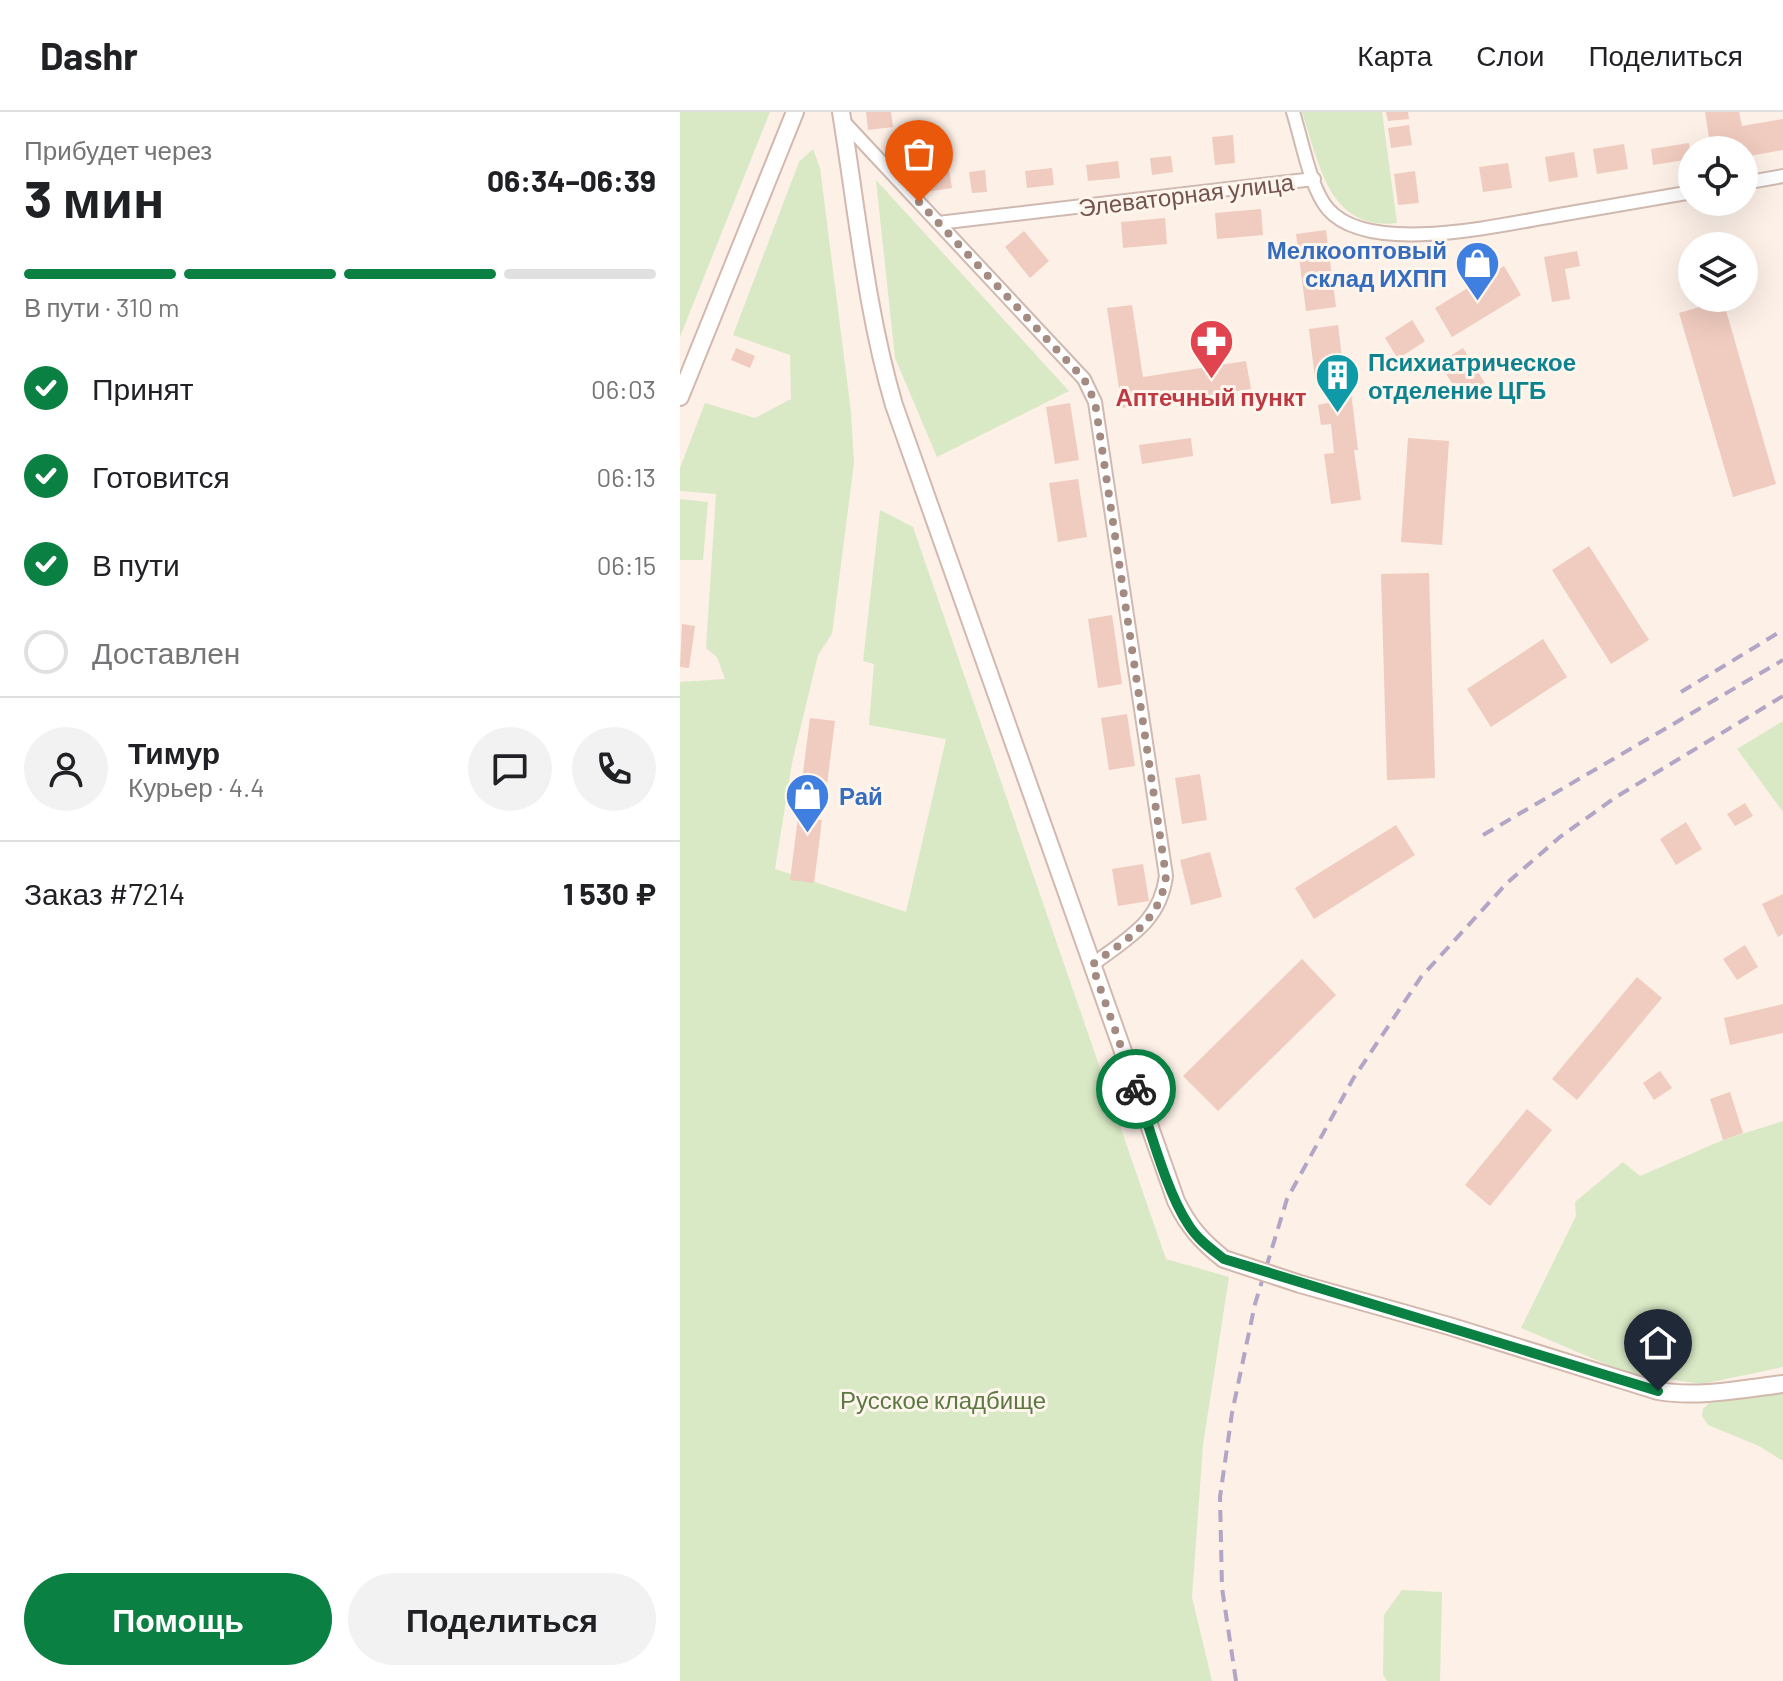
<!DOCTYPE html>
<html lang="ru">
<meta charset="utf-8">
<style>
body{margin:0;font-family:Barlow,sans-serif;background:#f2f2f2;color:#202124;height:100vh;display:flex;flex-direction:column;font-size:30px;white-space:nowrap}
*{box-sizing:border-box;margin:0}
p{font-size:26px;color:#757577}
.icon{flex:none;width:44px;height:44px;fill:none;stroke:currentColor;stroke-width:2;stroke-linecap:round;stroke-linejoin:round}
.map{position:relative;flex:1;overflow:hidden}
.sheet{display:flex;flex-direction:column;background:#fff;width:680px}
.sheet>*{flex:none}
.tools{position:absolute;left:998px;top:24px;display:grid;gap:16px}
.tools a{display:grid;place-items:center;width:80px;height:80px;border-radius:50%;background:#fff;box-shadow:0 8px 32px #0002;font-size:40px}
.pin{position:absolute;display:grid;place-items:center;width:68px;height:68px;color:#fff;margin:-82px -34px;border-radius:50% 50% 50% 0;rotate:-45deg;box-shadow:0 0 8px #0007}
.pin .icon{rotate:45deg}
.courier{position:absolute;display:grid;place-items:center;width:80px;height:80px;margin:-40px;border:6px solid #0b8043;border-radius:50%;background:#fff;color:#222;box-shadow:0 2px 10px #0007}
.overview em{font-style:normal;font-weight:700}
.overview div{display:flex;flex-direction:column-reverse}
.overview{display:flex;align-items:center;justify-content:space-between;height:136px;padding:0 24px}
h1{font-size:52px;font-weight:700;line-height:60px}
.bar{display:grid;grid-template-columns:repeat(4,1fr);gap:12px 8px;align-content:center;height:96px;padding:0 24px}
.bar i{height:10px;border-radius:6px;background:#e0e0e0}
.bar .on{background:#0b8043}
.bar p{grid-column:span 4}
.line{display:flex;align-items:center;gap:20px;padding:0 24px;border-top:2px solid #e0e0e0}
.line div{flex:1}
.round{display:grid;place-items:center;flex:none;width:84px;height:84px;border-radius:42px;background:#f2f2f2}
ol{padding:0 24px;list-style:none}
li{display:flex;align-items:center;gap:24px;height:88px}
li p{margin-inline-start:auto}
li .icon{padding:8px;border-radius:50%;background:#0b8043;color:#fff;stroke-width:4}
li:last-child{color:#757577}
li i{width:44px;height:44px;border:4px solid #e0e0e0;border-radius:50%}
.cta{display:flex;gap:16px;margin-top:auto;padding:16px 24px}
.cta a{flex:1;height:92px;border-radius:48px;background:#0b8043;color:#fff;font-size:32px;font-weight:700;line-height:92px;text-align:center}
.cta a+a{background:#f2f2f2;color:#202124}
header{display:flex;align-items:center;gap:48px;box-sizing:border-box;height:112px;padding:0 40px;background:#fff;border-bottom:2px solid #e0e0e0}
header strong{font-size:38px}
nav{display:flex;gap:44px;margin-inline-start:auto;font-size:28px}
main{display:flex;flex:1;min-height:0}
.map>svg:first-child{display:block}
.green{fill:#d9e9c5}
.building{fill:#f0cbbf}
.lines{fill:none;stroke-linecap:round;stroke-linejoin:round}
.street-casing{stroke:#cfb9b0;stroke-width:16}
.secondary-casing{stroke:#d2b8ad;stroke-width:20}
.street{stroke:#fff;stroke-width:12}
.secondary{stroke:#fff;stroke-width:16}
.rail{stroke:#b2a5c5;stroke-width:4;stroke-dasharray:12 8;stroke-linecap:butt}
.secondary-bridge-casing{stroke:#d2b8ad;stroke-width:20;stroke-linecap:butt}
.secondary-bridge{stroke:#fff;stroke-width:16}
.done{stroke:#a48b82;stroke-width:8;stroke-dasharray:0 14.4}
.route{stroke:#0b8043;stroke-width:10}
.labels{text-anchor:middle;dominant-baseline:central;stroke-width:6;stroke-linejoin:round;paint-order:stroke}
.street-label{font-size:24px;fill:#74544c;stroke:#fef5ed}
.shop-label{font-size:24px;font-weight:bold;fill:#366cbe;stroke:#fef5ed;text-anchor:end}
.culture-label{font-size:24px;font-weight:bold;fill:#0d838f;stroke:#fef5ed;text-anchor:start}
.health-label{font-size:24px;font-weight:bold;fill:#be3a42;stroke:#fef5ed}
.park-label{font-size:24px;fill:#5c7944;stroke:#fef5ed}
</style>
<header>
<strong>Dashr</strong>
<nav><a>Карта</a><a>Слои</a><a>Поделиться</a></nav>
</header>
<main>
<section class="sheet">
<div class="overview"><div><h1>3 мин</h1><p>Прибудет через</p></div><em>06:34–06:39</em></div>
<div class="bar"><i class="on"></i><i class="on"></i><i class="on"></i><i></i><p>В пути · 310 m</p></div>
<ol>
<li><svg class="icon" aria-label="check" viewBox="0 0 24 24"><path d="M5 12l5 5 9-10"/></svg>Принят<p>06:03</p></li>
<li><svg class="icon" aria-label="check" viewBox="0 0 24 24"><path d="M5 12l5 5 9-10"/></svg>Готовится<p>06:13</p></li>
<li><svg class="icon" aria-label="check" viewBox="0 0 24 24"><path d="M5 12l5 5 9-10"/></svg>В пути<p>06:15</p></li>
<li><i></i>Доставлен</li>
</ol>
<div class="line" style="height:144px"><a class="round"><svg class="icon" aria-label="person" viewBox="0 0 24 24"><circle cx="12" cy="8" r="4"/><path d="M4 21q1-7 8-7t8 7"/></svg></a><div><b>Тимур</b><p>Курьер · 4.4</p></div><a class="round"><svg class="icon" aria-label="chat" viewBox="0 0 24 24"><path d="M4 5h16v11H9l-5 4z"/></svg></a><a class="round"><svg class="icon" aria-label="phone" viewBox="0 0 24 24"><path d="M5 4h4l2 5-3 2q2 4 5 5l2-3 5 2v4C11 20 4 13 5 4z"/></svg></a></div>
<div class="line" style="height:104px"><div>Заказ #7214</div><b>1 530 ₽</b></div>
<div class="cta"><a>Помощь</a><a>Поделиться</a></div>
</section>
<div class="map">
<svg width="1103" height="1569" viewBox="0 0 1103 1569">
<rect width="100%" height="100%" fill="#fcf0e7"/>
<path class="green" d="M 0,0 L 90,0 L 0,225 Z
M 622,0 L 702,0 L 717,111 C 648,119 639,50 622,0 Z
M 133,37 L 140,56 L 171,300 L 174,351 L 152,522 L 138,543 L 112,651 L 95,757 L 226,800 L 266,627 L 189,613 L 194,552 L 183,549 L 200,398 L 233,415 L 486,1147 L 549,1165 L 523,1333 L 512,1485 L 532,1569 L 0,1569 L 0,570 L 45,567 L 37,545 L 26,536 L 36,382 L 0,379 L 0,356 L 25,291 L 75,306 L 111,287 L 110,243 L 53,223 L 119,50 Z
M 196,68 L 389,279 L 257,345 L 215,246 Z
M 0,387 L 28,390 L 23,448 L 0,448 Z
M 1103,609 L 1103,700 L 1057,637 Z
M 1103,1009 L 1103,1255 L 1022,1272 L 947,1261 L 841,1216 L 896,1104 L 895,1090 L 943,1050 L 960,1064 L 1043,1028 Z
M 1103,1281 L 1103,1349 L 1079,1334 L 1028,1313 L 1022,1304 L 1023,1297 L 1029,1291 Z
M 722,1478 L 762,1480 L 760,1569 L 707,1569 L 703,1563 L 704,1503 Z"/>
<path class="building" d="M 186,0 L 211,0 L 213,15 L 188,18 Z
M 706,0 L 728,0 L 729,7 L 708,9 Z
M 1025,0 L 1059,0 L 1062,14 L 1103,7 L 1103,38 L 1064,45 L 1064,38 L 1031,38 Z
M 729,13 L 732,33 L 711,36 L 708,16 Z
M 553,23 L 555,51 L 535,53 L 532,25 Z
M 1009,31 L 1011,47 L 973,53 L 971,37 Z
M 944,32 L 948,57 L 917,62 L 913,37 Z
M 894,40 L 898,65 L 869,70 L 865,45 Z
M 491,44 L 493,60 L 472,63 L 470,46 Z
M 438,49 L 440,66 L 408,69 L 406,53 Z
M 268,51 L 272,76 L 245,80 L 242,55 Z
M 828,51 L 832,76 L 803,80 L 799,55 Z
M 372,56 L 374,73 L 347,76 L 345,59 Z
M 305,58 L 307,80 L 292,81 L 289,60 Z
M 735,59 L 739,91 L 718,93 L 714,62 Z
M 581,97 L 583,123 L 537,127 L 535,101 Z
M 485,106 L 487,132 L 443,136 L 441,110 Z
M 646,118 L 656,195 L 626,199 L 616,122 Z
M 344,119 L 369,149 L 350,166 L 325,135 Z
M 897,139 L 900,154 L 885,157 L 890,187 L 872,190 L 864,145 Z
M 824,154 L 841,183 L 772,225 L 755,196 Z
M 1043,188 L 1096,372 L 1053,385 L 999,201 Z
M 452,193 L 463,265 L 566,249 L 571,277 L 442,296 L 427,196 Z
M 732,208 L 745,229 L 718,247 L 705,226 Z
M 658,213 L 664,263 L 669,263 L 678,338 L 674,338 L 681,388 L 651,392 L 644,342 L 654,341 L 651,312 L 641,313 L 638,293 L 648,291 L 645,266 L 635,267 L 629,217 Z
M 56,236 L 75,244 L 70,256 L 51,248 Z
M 783,236 L 806,273 L 783,288 L 759,251 Z
M 390,291 L 399,348 L 375,352 L 366,295 Z
M 511,326 L 513,344 L 462,352 L 459,333 Z
M 728,326 L 769,329 L 762,433 L 721,430 Z
M 398,367 L 407,425 L 378,430 L 369,371 Z
M 909,434 L 969,528 L 931,552 L 872,458 Z
M 749,461 L 755,666 L 707,668 L 701,462 Z
M 432,503 L 442,572 L 418,576 L 408,507 Z
M 2,512 L 15,514 L 9,556 L 0,555 Z
M 863,527 L 887,565 L 811,615 L 787,577 Z
M 447,602 L 455,654 L 429,658 L 421,606 Z
M 130,606 L 155,609 L 145,688 L 120,684 Z
M 520,662 L 527,708 L 502,712 L 495,666 Z
M 1065,691 L 1073,704 L 1055,714 L 1047,702 Z
M 118,705 L 142,708 L 134,771 L 110,768 Z
M 1006,710 L 1022,737 L 996,753 L 980,727 Z
M 716,713 L 735,743 L 634,807 L 615,776 Z
M 530,740 L 542,785 L 511,793 L 500,748 Z
M 463,752 L 469,789 L 438,794 L 432,757 Z
M 1103,782 L 1103,822 L 1098,825 L 1082,792 Z
M 1065,833 L 1078,855 L 1057,868 L 1043,847 Z
M 622,847 L 656,883 L 538,999 L 503,964 Z
M 957,865 L 982,886 L 897,988 L 872,967 Z
M 1103,892 L 1103,921 L 1050,933 L 1044,906 Z
M 980,959 L 992,976 L 974,988 L 963,971 Z
M 1050,980 L 1063,1021 L 1043,1028 L 1030,987 Z
M 847,997 L 872,1018 L 810,1094 L 785,1073 Z"/>
<g class="lines">
<defs>
<path id="street" d="M 613,0 C 622,28 630,76 648,97 C 689,145 824,112 879,103 C 923,95 968,88 1012,80
M 163,9 L 404,267 L 415,290 L 486,764 C 480,811 447,826 412,853
M 1064,71 L 1103,64
M 258,111 L 634,67"/>
<path id="secondary" d="M 161,0 C 177,98 186,198 214,293 L 496,1089 C 508,1114 522,1130 544,1147
M 0,285 L 115,0
M 620,1172 L 769,1214 L 978,1279 C 1019,1286 1062,1277 1103,1272"/>
</defs>
<use href="#street" class="street-casing"/>
<use href="#secondary" class="secondary-casing"/>
<use href="#street" class="street"/>
<use href="#secondary" class="secondary"/>
<path class="rail" d="M 1001,580 L 1103,518
M 803,723 L 1103,548
M 556,1569 L 542,1476 L 540,1385 L 552,1301 L 575,1192 L 607,1087 L 673,967 L 741,865 L 827,771 L 880,725 L 936,685 L 1103,584"/>
<defs>
<path id="secondary-bridge" d="M 544,1147 L 620,1172"/>
</defs>
<use href="#secondary-bridge" class="secondary-bridge-casing"/>
<use href="#secondary-bridge" class="secondary-bridge"/>
</g>
<g class="lines">
<path class="done" d="M 239,90 L 404,267 L 415,290 L 486,764 C 480,811 447,826 412,853 L 456,977"/>
<path class="route" d="M 456,977 C 470,1016 486,1079 508,1112 C 517,1127 531,1137 544,1147 L 978,1279"/>
</g>
<defs>
<symbol id="shop-pin" viewBox="-11 -11 22 30"><path d="M0 17L-7.5 6A9.5 9.5 0 1 1 7.5 6Z" fill="#3f7fe0" stroke="#fef5ed"/><path d="M-5-2.5h2.3a2.7 3.5 0 0 1 5.4 0H5L5.5 6h-11ZM-1.5-2.5h3a1.5 2.3 0 0 0-3 0Z" fill="#fff"/></symbol>
<symbol id="pharmacy-pin" viewBox="-11 -11 22 30"><path d="M0 17L-7.5 6A9.5 9.5 0 1 1 7.5 6Z" fill="#e0444e" stroke="#fef5ed"/><path d="M-2-6h4v4h4v4h-4v4h-4v-4h-4v-4h4Z" fill="#fff"/></symbol>
<symbol id="building-pin" viewBox="-11 -11 22 30"><path d="M0 17L-7.5 6A9.5 9.5 0 1 1 7.5 6Z" fill="#0f9aa8" stroke="#fef5ed"/><path d="M-4-6H4V6H1V3H-1V6H-4ZM-2.5-4.3h1.7v1.8h-1.7ZM.8-4.3h1.7v1.8H.8ZM-2.5-1h1.7V.8h-1.7ZM.8-1h1.7V.8H.8Z" fill="#fff"/></symbol>
</defs>
<g fill-rule="evenodd">
<use href="#shop-pin" x="772" y="126" width="51" height="69"/>
<use href="#pharmacy-pin" x="506" y="204" width="51" height="69"/>
<use href="#building-pin" x="632" y="238" width="51" height="69"/>
<use href="#shop-pin" x="102" y="658" width="51" height="69"/>
</g>
<g class="labels">
<g class="street-label">
<text transform="translate(506 82) rotate(-7)">Элеваторная улица</text>
</g>
<g class="shop-label">
<text x="767" y="137">Мелкооптовый<tspan x="767" dy="28">склад ИХПП</tspan></text>
<text x="159" y="683" text-anchor="start">Рай</text>
</g>
<g class="culture-label">
<text x="688" y="249">Психиатрическое<tspan x="688" dy="28">отделение ЦГБ</tspan></text>
</g>
<g class="health-label">
<text x="531" y="284">Аптечный пункт</text>
</g>
<g class="park-label">
<text x="263" y="1287">Русское кладбище</text>
</g>
</g>
</svg>
<div class="tools">
<a><svg class="icon" aria-label="locate" viewBox="0 0 24 24"><circle cx="12" cy="12" r="6"/><path d="M12 2v4M12 18v4M2 12h4M18 12h4"/></svg></a>
<a><svg class="icon" aria-label="layers" viewBox="0 0 24 24"><path d="M12 4l9 5-9 5-9-5zM3 14l9 5 9-5"/></svg></a>
</div>
<div class="pin" style="left:239px;top:90px;background:#ea580c"><svg class="icon" aria-label="bag" viewBox="0 0 24 24"><path d="M5 8h14l-1 12H6zM9 8a3 3 0 0 1 6 0"/></svg></div>
<div class="pin" style="left:978px;top:1279px;background:#1f2937"><svg class="icon" aria-label="home" viewBox="0 0 24 24"><path d="M3 11l9-7 9 7M6 9v11h12V9"/></svg></div>
<div class="courier" style="left:456px;top:977px"><svg class="icon" aria-label="bike" viewBox="0 0 24 24"><circle cx="6" cy="16" r="4"/><circle cx="18" cy="16" r="4"/><path d="M6 16l4-8h5l3 8M10 8l3 8H6M13 5h3"/></svg></div>
</div>
</main>
